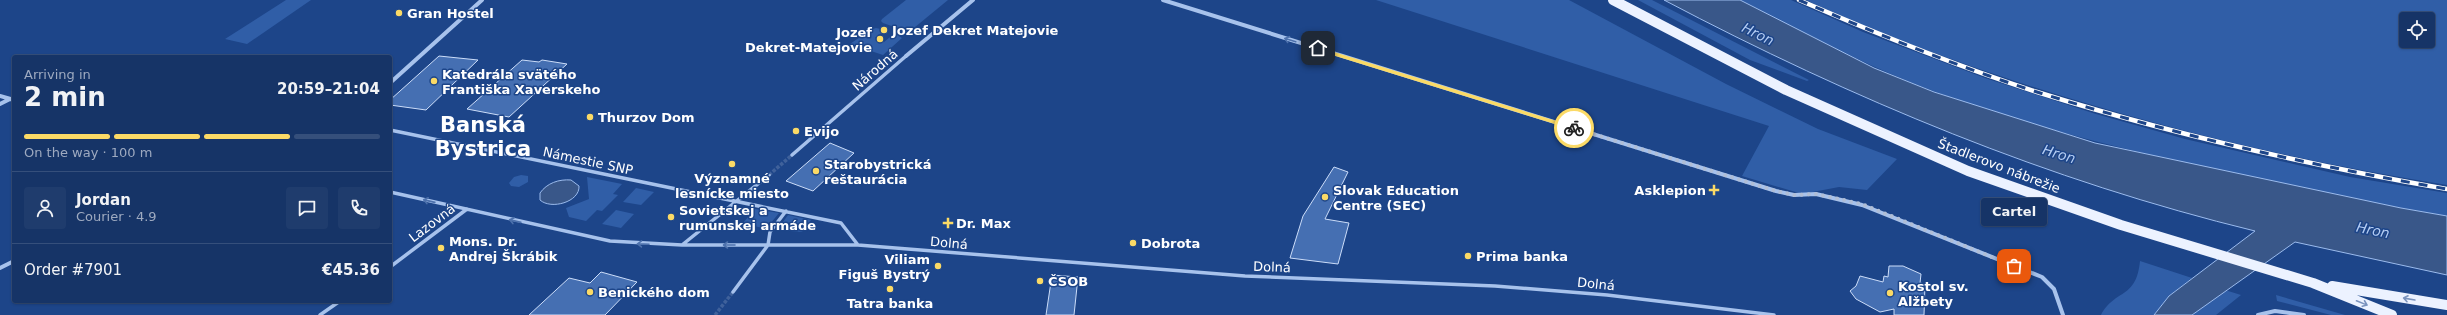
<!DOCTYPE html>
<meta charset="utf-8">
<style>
body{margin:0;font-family:"DejaVu Sans",sans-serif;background:#1f3c6d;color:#f1f3f6;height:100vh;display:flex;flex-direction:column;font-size:15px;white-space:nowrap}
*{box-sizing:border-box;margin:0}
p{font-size:13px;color:#9eaac0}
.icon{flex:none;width:22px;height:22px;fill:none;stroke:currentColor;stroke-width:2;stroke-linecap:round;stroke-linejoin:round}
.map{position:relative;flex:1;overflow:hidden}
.panel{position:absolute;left:12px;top:55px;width:380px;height:248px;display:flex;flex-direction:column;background:#163467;border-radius:4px;box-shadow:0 1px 3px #0004,0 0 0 1px #354f7b}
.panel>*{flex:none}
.tools{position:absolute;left:2399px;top:12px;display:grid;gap:8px}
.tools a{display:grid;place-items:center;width:36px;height:36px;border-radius:4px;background:#163467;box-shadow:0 1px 3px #0004,0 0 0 1px #354f7b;font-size:20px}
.pin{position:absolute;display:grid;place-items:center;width:34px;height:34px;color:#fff;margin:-17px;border-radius:8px;box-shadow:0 2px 6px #0006}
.courier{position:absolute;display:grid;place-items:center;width:40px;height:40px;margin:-20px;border:3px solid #fbda66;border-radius:50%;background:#fff;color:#222;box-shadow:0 1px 5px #0007}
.bubble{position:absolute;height:28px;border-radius:4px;background:#163467;box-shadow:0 1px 3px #0004,0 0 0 1px #354f7b;font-size:13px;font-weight:700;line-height:28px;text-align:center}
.overview em{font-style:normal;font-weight:700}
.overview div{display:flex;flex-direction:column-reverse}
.overview{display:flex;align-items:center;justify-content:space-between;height:68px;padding:0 12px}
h1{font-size:26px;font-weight:700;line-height:30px}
.bar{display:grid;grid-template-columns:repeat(4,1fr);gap:6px 4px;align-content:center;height:48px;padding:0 12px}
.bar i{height:5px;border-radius:3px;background:#354f7b}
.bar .selected{background:#fbda66}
.bar p{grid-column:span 4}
.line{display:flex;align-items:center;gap:10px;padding:0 12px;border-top:1px solid #354f7b}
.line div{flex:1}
.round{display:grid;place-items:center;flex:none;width:42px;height:42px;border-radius:4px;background:#1f3c6d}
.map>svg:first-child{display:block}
.green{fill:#305ea7;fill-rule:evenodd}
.water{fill:#395789;stroke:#9bbbed}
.building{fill:#456fb2;stroke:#ccddf9}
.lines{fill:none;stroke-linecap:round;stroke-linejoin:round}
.pedestrian-tunnel{stroke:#3f619b;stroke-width:3.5;stroke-dasharray:3.5 1.5;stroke-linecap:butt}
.pedestrian{stroke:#a7c2ec;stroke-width:3.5}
.minor{stroke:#a7c2ec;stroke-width:4}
.primary{stroke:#ecf2ff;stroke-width:10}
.rail-casing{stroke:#fff;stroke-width:4.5}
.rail{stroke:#1d4589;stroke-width:3;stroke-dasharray:9;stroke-linecap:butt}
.oneway{stroke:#4d71ac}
.oneway2{stroke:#7a93be}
.route{fill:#fbda66}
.done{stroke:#b0bed6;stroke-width:4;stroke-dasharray:0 7.2}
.poi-dot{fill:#fbda66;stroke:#1d4589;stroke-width:1.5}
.labels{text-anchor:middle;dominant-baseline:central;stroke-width:3;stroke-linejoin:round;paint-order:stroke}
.poi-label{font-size:13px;font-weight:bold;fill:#fff;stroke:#1d4589;text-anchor:start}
.street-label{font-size:13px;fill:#fff;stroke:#1d4589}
.water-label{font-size:14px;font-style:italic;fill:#b3ccf3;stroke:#1d4589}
.town-label{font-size:21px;font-weight:bold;fill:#fff;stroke:#1d4589}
</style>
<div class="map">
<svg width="2447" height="315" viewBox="0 0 2447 315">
<rect width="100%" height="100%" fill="#1d4589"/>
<path class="green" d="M 286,0 L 311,0 L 247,44 L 225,39 Z
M 906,0 L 948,0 L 909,32 L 883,23 L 881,21 L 882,19 Z
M 1376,0 L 1569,0 L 1726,84 L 1818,129 L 1897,159 L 1867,190 L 1839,187 L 1802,194 L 1742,176 L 1769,126 Z
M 1638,0 L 1652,0 L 1809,80 L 1807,81 L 1750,60 Z
M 1740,0 L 1791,0 L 1863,32 L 1985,78 L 2096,114 L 2185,139 L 2350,177 L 2447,193 L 2447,216 L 2401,208 C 2244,175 2084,147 1933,91 C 1866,66 1803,32 1740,0 Z
M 1806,0 L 2447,0 L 2447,185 C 2295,161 2146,125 2000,76 C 1935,54 1868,30 1806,0 ZM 2406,19 L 2428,19 L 2428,41 L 2406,41 Z
M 876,28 L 885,30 L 875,38 L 884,42 L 895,33 L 902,38 L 883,55 L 850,44 L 870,30 Z
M 521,175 L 528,176 L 528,182 L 519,187 L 511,186 L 509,183 L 514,177 Z
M 587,177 L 622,184 L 613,194 L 618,195 L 602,211 L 597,210 L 586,221 L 569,217 L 566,208 L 589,199 Z
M 636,188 L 654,192 L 641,205 L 623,202 Z
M 755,209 L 779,213 L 766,229 L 743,223 Z
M 616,210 L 634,214 L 621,228 L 602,224 Z
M 788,215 L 811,220 L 802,232 L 777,230 Z
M 2140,261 L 2192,278 L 2169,296 L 2154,315 L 2101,315 C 2116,288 2136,300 2140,261 Z
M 2225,290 L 2241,295 L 2216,315 L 2192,315 Z
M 2276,295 L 2345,315 L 2331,315 L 2277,301 Z"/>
<path class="water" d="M 1664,0 L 1740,0 L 1874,68 L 1934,92 L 2095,143 L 2401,208 L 2447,216 L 2447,275 L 2295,242 L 2192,315 L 2154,315 L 2169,296 L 2255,231 C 2049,181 1852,99 1664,0 Z
M 571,180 L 579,186 C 580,202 551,210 540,200 L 540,193 C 547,183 559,179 571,180 Z"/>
<path class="building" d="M 439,56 L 478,60 L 426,110 L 390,105 L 390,100 Z
M 522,60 L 539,62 L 542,60 L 567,64 L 509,117 L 467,109 Z
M 830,143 L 854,153 L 813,191 L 786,181 Z
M 1334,167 L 1348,172 L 1325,219 L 1349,223 L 1338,264 L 1290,258 L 1303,216 Z
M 1889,266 L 1903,266 L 1921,274 L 1920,283 L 1925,284 L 1924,315 L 1894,315 L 1894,309 L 1880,312 L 1856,299 L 1850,291 L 1856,286 L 1860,276 L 1883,282 L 1884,276 L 1888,277 Z
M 601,272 L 637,282 L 605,315 L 529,315 L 569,278 L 590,283 Z
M 1052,275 L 1078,277 L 1074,315 L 1046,315 Z"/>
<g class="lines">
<path class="pedestrian-tunnel" d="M 769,175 L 792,155
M 715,315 L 733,292"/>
<path class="pedestrian" d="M 390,130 L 841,223 L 858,245
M 792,155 L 906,56
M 390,192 L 610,241 L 682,245 L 858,245 L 1245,276 L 1495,286 L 1607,295 L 1774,315
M 682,245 L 769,175
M 390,267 L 467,209
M 733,292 L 768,245 L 770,232 L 786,211
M 320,315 L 340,301"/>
<path class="minor" d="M 1163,0 L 1776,191 L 1794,195 L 1816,194 L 1862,205 L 2042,277 L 2054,289 L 2063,315
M 906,56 L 973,0
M 390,83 L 482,0
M 0,96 L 14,100
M 0,104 L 10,99
M 0,268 L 14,261
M 2258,315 L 2275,311 L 2304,315"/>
<path class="primary" d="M 1613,0 L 1786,90 L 1968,171 L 2121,225 L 2313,283 L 2392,315
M 2332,286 L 2447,305"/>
<defs>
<path id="rail" d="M 1799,0 C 1877,34 1956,66 2037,92 C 2171,134 2308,165 2447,189"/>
</defs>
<use href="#rail" class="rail-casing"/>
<use href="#rail" class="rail"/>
</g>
<defs><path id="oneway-shaft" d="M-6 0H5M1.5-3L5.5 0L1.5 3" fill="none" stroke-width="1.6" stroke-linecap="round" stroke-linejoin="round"/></defs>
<g class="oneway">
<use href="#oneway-shaft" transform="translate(1290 40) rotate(-163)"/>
<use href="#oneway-shaft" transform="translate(429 201) rotate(-167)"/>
<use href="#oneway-shaft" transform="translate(515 221) rotate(-167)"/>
<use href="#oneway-shaft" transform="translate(643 244) rotate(-178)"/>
<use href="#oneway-shaft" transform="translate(729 245) rotate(180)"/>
</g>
<g class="oneway2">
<use href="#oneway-shaft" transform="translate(2409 299) rotate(-170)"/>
<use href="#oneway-shaft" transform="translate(2362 303) rotate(22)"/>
</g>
<path class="route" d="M 1318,47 L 1576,127 L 1577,128 L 1571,129 L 1316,50 Z"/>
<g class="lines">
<path class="done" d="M 1574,128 L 1776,191 L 1794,195 L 1816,194 L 1862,204 L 2014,266"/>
</g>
<g class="poi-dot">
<circle cx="399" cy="13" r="4"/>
<circle cx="884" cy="30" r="4"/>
<circle cx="880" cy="39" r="4"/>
<circle cx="434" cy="81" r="4"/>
<circle cx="590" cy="117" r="4"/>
<circle cx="796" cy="131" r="4"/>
<circle cx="732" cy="164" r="4"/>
<circle cx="816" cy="171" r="4"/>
<path d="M1712 184h4v4h4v4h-4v4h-4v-4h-4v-4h4z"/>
<circle cx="1325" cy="197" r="4"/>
<circle cx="671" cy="217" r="4"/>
<path d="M946 217h4v4h4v4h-4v4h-4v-4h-4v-4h4z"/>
<circle cx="1133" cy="243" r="4"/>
<circle cx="441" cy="248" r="4"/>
<circle cx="1468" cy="256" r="4"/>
<circle cx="938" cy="266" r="4"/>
<circle cx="1040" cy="281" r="4"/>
<circle cx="890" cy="289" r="4"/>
<circle cx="590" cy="292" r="4"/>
<circle cx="1890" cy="293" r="4"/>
</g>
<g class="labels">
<g class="poi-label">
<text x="407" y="13">Gran Hostel</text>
<text x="892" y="30">Jozef Dekret Matejovie</text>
<text x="872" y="32" text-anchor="end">Jozef<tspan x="872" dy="15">Dekret-Matejovie</tspan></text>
<text x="442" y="74">Katedrála svätého<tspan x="442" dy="15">Františka Xaverskeho</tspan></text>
<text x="598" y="117">Thurzov Dom</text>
<text x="804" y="131">Evijo</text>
<text x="824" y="164">Starobystrická<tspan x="824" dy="15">reštaurácia</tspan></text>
<text x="732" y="178" text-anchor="middle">Významné<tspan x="732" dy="15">lesnícke miesto</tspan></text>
<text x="1333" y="190">Slovak Education<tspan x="1333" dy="15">Centre (SEC)</tspan></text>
<text x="1706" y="190" text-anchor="end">Asklepion</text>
<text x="679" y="210">Sovietskej a<tspan x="679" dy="15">rumunskej armáde</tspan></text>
<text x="956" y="223">Dr. Max</text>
<text x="449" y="241">Mons. Dr.<tspan x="449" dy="15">Andrej Škrábik</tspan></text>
<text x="1141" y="243">Dobrota</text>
<text x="1476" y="256">Prima banka</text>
<text x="930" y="259" text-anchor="end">Viliam<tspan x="930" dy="15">Figuš Bystrý</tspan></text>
<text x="1048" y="281">ČSOB</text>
<text x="1898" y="286">Kostol sv.<tspan x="1898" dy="15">Alžbety</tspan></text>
<text x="598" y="292">Benického dom</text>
<text x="890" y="303" text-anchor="middle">Tatra banka</text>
</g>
<g class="street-label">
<text transform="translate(875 70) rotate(-41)">Národná</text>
<text transform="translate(588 161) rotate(12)">Námestie SNP</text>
<text transform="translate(1999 166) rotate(21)">Štadlerovo nábrežie</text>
<text transform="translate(432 223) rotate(-37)">Lazovná</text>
<text transform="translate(949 243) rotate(5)">Dolná</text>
<text transform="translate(1272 267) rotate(2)">Dolná</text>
<text transform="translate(1596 284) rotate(6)">Dolná</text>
</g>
<g class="water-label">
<text transform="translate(1758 34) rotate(26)">Hron</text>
<text transform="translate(2059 154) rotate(17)">Hron</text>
<text transform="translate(2373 230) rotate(12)">Hron</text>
</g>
<g class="town-label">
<text x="483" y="125">Banská<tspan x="483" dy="24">Bystrica</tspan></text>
</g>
</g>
</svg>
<div class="tools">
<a><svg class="icon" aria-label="locate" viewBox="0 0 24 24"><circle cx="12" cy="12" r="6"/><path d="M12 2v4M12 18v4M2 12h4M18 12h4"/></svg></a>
</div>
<div class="pin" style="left:2014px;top:266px;background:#ea580c"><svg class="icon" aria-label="bag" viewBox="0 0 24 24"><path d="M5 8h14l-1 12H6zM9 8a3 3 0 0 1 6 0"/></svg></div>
<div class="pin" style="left:1318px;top:48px;background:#1f2937"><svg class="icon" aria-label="home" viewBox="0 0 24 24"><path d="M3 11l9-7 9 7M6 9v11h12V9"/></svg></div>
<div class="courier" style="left:1574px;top:128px"><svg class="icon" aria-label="bike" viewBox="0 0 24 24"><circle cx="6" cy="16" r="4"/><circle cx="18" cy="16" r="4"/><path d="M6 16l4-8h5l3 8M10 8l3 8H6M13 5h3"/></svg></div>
<div class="bubble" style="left:1981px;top:198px;width:66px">Cartel</div>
<section class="panel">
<div class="overview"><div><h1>2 min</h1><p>Arriving in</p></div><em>20:59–21:04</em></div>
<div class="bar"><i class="selected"></i><i class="selected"></i><i class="selected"></i><i></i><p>On the way · 100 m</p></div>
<div class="line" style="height:72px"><a class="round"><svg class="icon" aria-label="person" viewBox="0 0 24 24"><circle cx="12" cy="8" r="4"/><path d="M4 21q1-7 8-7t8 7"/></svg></a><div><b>Jordan</b><p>Courier · 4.9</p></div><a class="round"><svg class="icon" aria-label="chat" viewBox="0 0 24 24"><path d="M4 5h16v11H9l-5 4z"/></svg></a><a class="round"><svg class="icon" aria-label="phone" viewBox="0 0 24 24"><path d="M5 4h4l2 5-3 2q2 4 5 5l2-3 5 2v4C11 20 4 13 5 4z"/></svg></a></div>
<div class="line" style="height:52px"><div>Order #7901</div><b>€45.36</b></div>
</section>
</div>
